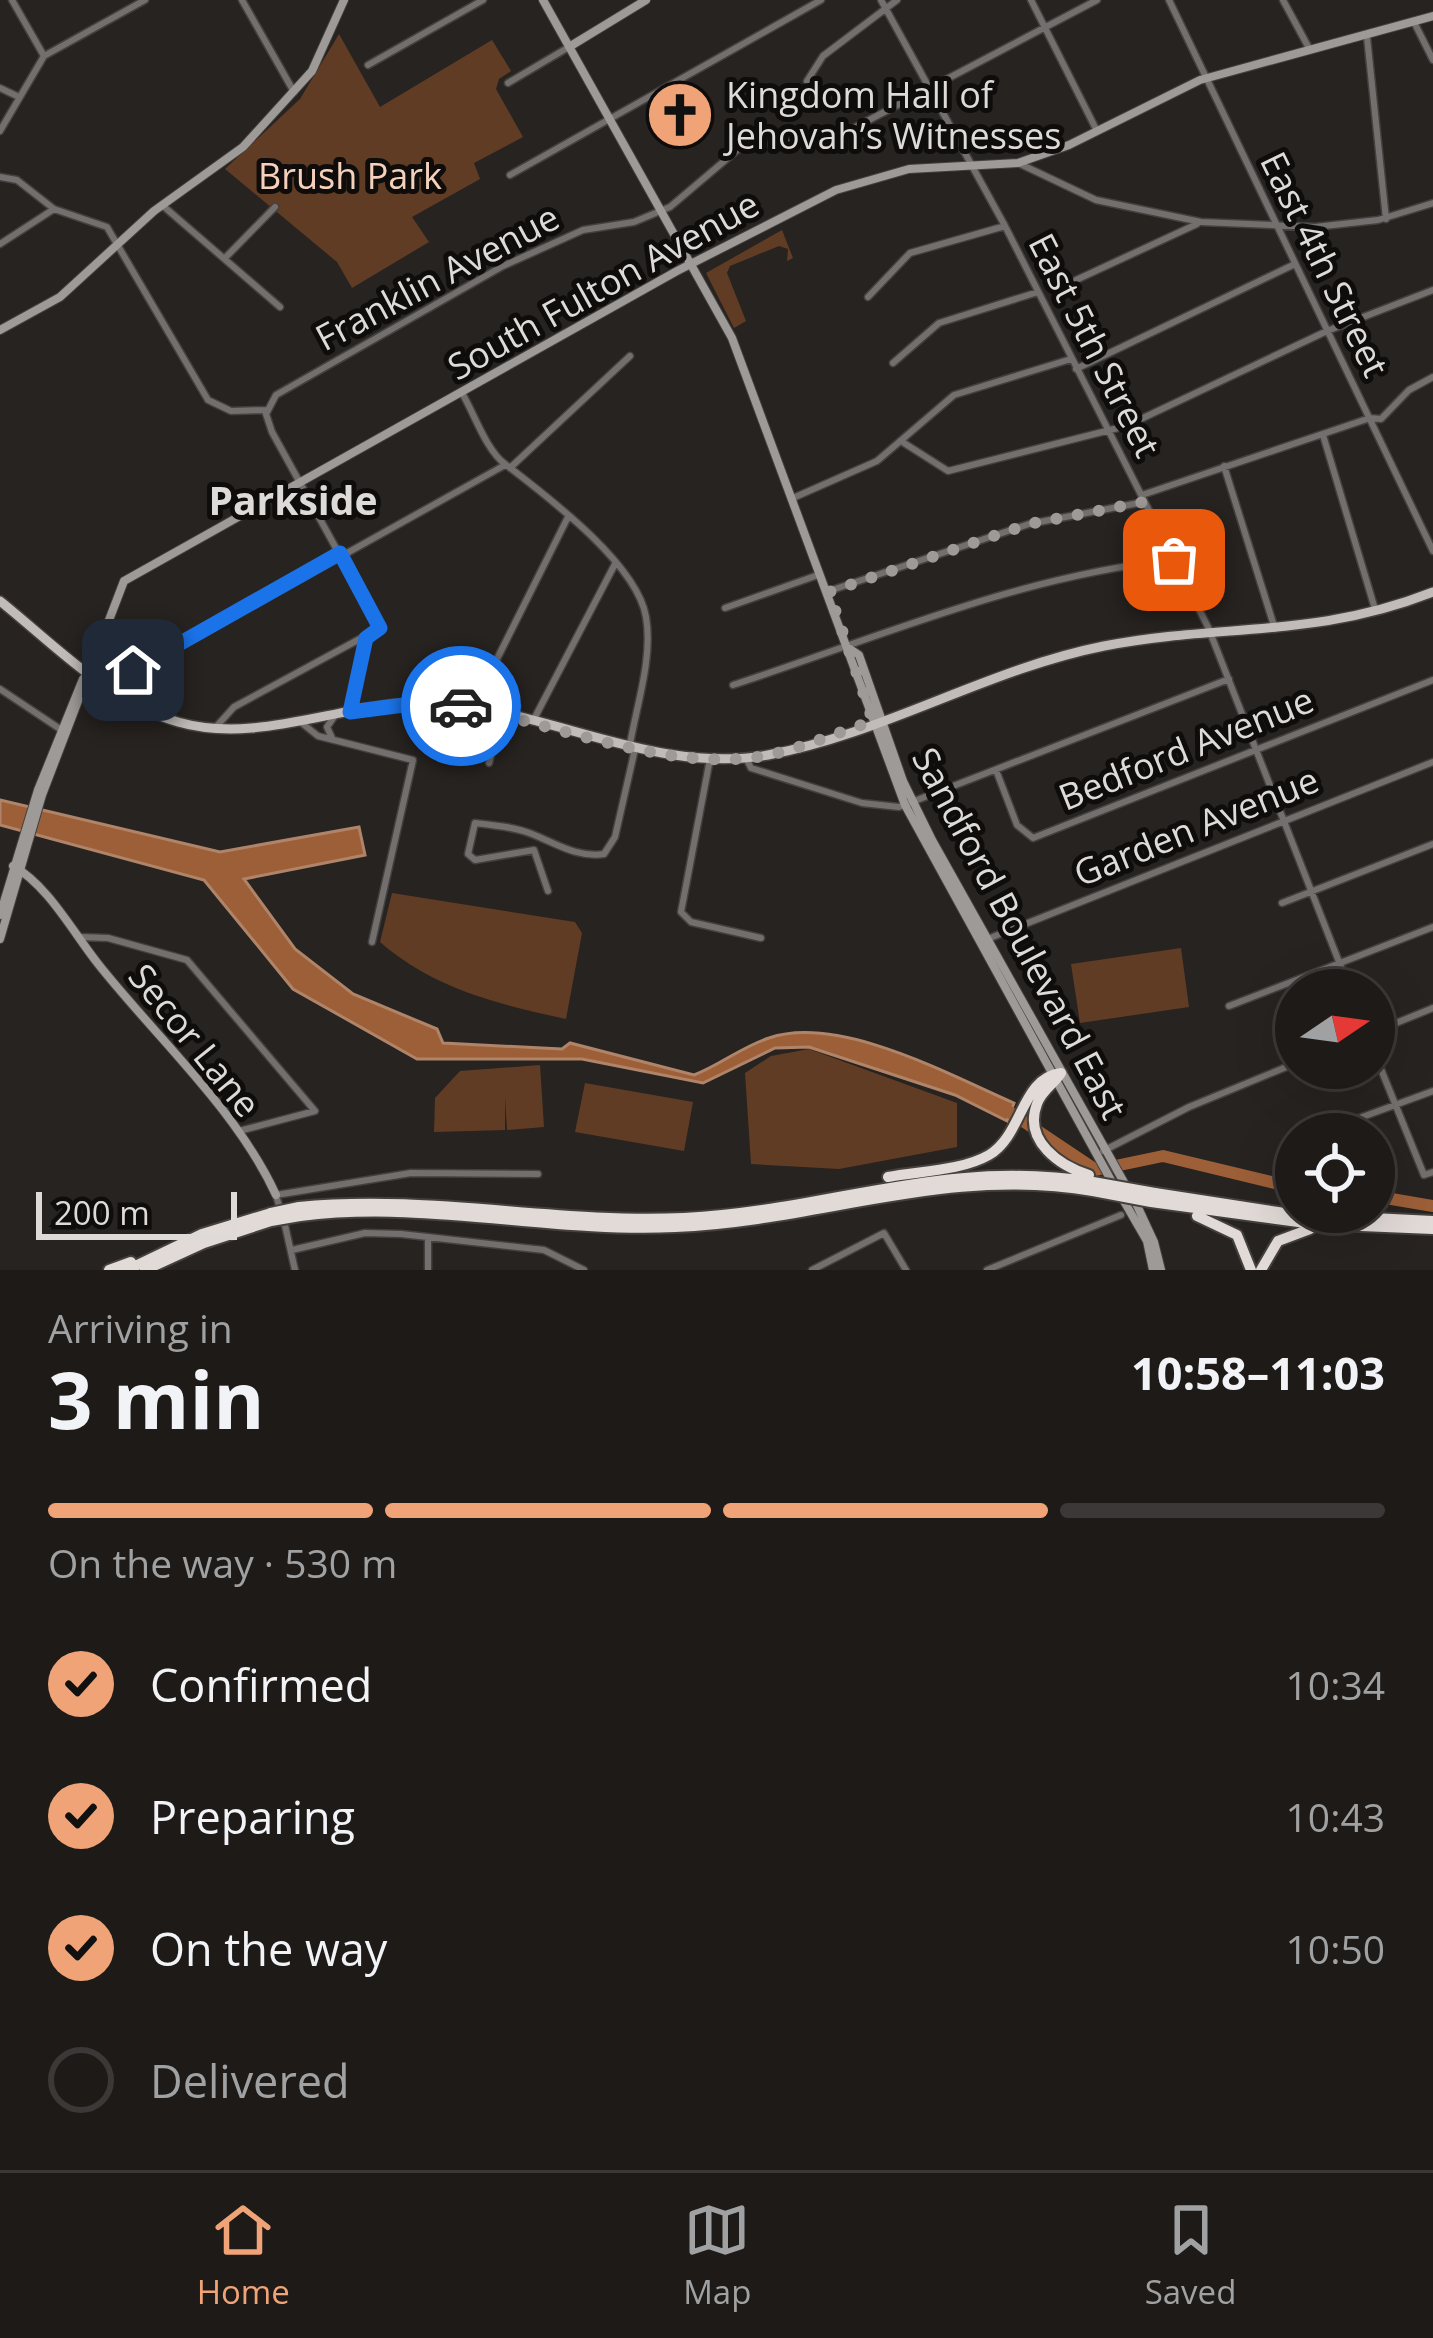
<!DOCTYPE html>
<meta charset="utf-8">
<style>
body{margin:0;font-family:"Open Sans",sans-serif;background:#2a2725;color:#f1f3f6;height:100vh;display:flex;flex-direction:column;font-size:45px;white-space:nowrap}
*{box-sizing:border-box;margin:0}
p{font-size:39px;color:#a0a1a2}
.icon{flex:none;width:66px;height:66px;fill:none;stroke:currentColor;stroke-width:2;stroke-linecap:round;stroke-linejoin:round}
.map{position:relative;height:1270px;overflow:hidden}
.details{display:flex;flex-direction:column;background:#1d1a18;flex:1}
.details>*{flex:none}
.needle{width:78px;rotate:77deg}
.buttons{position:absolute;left:1275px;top:969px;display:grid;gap:24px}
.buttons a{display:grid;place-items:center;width:120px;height:120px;border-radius:50%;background:#1d1a18;box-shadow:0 12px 48px #0002,0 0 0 3px #3b3837;font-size:60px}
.scale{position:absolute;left:36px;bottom:30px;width:201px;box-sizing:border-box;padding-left:12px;border:6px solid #dddad8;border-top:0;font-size:33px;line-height:42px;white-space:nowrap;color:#dddad8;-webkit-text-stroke:9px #0f0d0c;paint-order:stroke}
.pin{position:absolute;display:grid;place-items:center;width:102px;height:102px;color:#fff;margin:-51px;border-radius:24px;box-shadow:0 6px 18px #0006}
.courier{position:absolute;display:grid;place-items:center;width:120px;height:120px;margin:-60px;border:9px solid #1a73e8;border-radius:50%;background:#fff;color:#222;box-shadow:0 3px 15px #0007}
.headline em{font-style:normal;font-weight:700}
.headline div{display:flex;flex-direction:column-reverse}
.headline{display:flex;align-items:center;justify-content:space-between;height:204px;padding:0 48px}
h1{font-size:78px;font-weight:700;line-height:90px}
.bar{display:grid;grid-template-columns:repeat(4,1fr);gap:18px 12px;align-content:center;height:144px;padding:0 48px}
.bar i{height:15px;border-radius:9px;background:#3b3837}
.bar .active{background:#efa376}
.bar p{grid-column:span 4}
ol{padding:0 48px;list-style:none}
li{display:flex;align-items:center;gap:36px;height:132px}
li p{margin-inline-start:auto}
li .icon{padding:12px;border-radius:50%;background:#efa376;color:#111;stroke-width:4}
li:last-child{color:#a0a1a2}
li i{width:66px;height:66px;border:6px solid #3b3837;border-radius:50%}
.menu{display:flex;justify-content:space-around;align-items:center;height:168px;border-top:3px solid #3b3837;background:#1d1a18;font-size:33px;color:#a0a1a2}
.menu a{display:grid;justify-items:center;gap:6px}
.menu .active{color:#efa376}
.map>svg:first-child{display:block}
.green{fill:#613c25}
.water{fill:#9c5f38;stroke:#b08468;stroke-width:3}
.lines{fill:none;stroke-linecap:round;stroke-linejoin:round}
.river{stroke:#9c5f38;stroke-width:12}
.street-casing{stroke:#44403d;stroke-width:9}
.secondary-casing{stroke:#44403d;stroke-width:10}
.primary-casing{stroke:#44403d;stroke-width:12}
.highway-casing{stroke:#44403d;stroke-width:14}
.street{stroke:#726f6e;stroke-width:6}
.secondary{stroke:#9e9a98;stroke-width:8}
.primary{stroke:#c1bcb9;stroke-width:9}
.highway{stroke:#e1dad7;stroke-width:10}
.highway-bridge-casing{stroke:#44403d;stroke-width:14;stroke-linecap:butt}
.highway-bridge{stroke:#e1dad7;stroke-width:10}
.done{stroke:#9d9a98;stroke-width:12;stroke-dasharray:0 21.6}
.route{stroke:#1a73e8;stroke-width:15}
.labels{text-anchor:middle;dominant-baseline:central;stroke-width:10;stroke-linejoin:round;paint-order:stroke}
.poi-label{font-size:36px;fill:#dddad8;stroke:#0f0d0c;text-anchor:start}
.park-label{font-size:36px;fill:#f5d0bb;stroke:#0f0d0c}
.street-label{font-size:36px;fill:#dddad8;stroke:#0f0d0c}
.neighbourhood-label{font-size:39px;font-weight:bold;fill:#dddad8;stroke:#0f0d0c}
</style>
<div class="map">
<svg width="1433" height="1270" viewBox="0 0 1433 1270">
<rect width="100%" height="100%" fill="#272320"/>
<path class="green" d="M 339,34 L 380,107 L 492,40 L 511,71 L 499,79 L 496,89 L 523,137 L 474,163 L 480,179 L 412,217 L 429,242 L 352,288 L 337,262 L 225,169 L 300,99 Z
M 782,230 L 793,258 L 787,261 L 788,249 L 779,246 L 730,266 L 727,273 L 746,321 L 734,328 L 706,273 Z
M 392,893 L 575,922 L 582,933 L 566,1019 C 498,1004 434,989 380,942 Z
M 1181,948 L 1189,1007 L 1080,1023 L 1071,964 Z
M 809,1049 L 957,1103 L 957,1147 L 839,1169 L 751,1164 L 745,1073 L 771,1056 Z
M 540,1065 L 544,1127 L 507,1130 L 505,1097 L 505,1130 L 434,1132 L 435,1098 L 460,1071 Z
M 585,1083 L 693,1102 L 684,1151 L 575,1132 Z"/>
<path class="water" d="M 0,800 L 220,852 L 359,827 L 365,855 L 244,879 L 295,949 L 353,994 L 437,1029 L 443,1043 L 562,1049 L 570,1043 L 694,1075 C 720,1065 743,1046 769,1038 C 839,1014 950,1075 1014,1103 L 1007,1121 L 955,1095 L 809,1047 L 775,1048 L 703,1083 L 582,1059 L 417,1059 L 293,989 L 204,880 L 0,825 Z"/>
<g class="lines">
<path class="river" d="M 999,1105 L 1096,1170 L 1163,1156 L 1296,1188
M 1374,1196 L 1433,1206"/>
<defs>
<path id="street" d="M 12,0 L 44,56
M 242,0 L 294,92
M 881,0 L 1005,226 L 1208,627 L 1350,990
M 1031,0 L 1097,131
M 1169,0 L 1433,551
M 1283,0 L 1310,50
M 1415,24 L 1433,60
M 1367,37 L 1386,219
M 368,65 L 483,0
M 807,81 L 823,56 L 897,0
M 508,83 L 569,47
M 0,88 L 19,97
M 0,131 L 44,56 L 145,0
M 1018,163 L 1096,200 L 1201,222 L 1315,227 L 1378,220 L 1433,203
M 510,175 L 821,0
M 0,177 L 17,180 L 54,209 L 107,227 L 208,400 L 231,411 L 267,410
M 162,205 L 280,307
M 0,244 L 54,209
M 225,258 L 275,207
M 1076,280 L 1197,224
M 868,297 L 910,253 L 1005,226
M 893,363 L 939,323 L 1038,292
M 1076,369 L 1295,264
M 462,393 C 474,413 486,450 505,464 C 545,495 637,563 646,617 C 653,657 637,704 630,744
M 1323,435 L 1375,609
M 904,443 L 948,471 L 1126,426 L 1327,331 L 1433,290
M 1224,466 L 1275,629
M 511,467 L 630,356
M 1142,495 L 1370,418 L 1381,419 L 1409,390 L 1433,377
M 793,498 L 877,461 L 954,395 L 1071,359
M 829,591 L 1029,524 L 1144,502
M 725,608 L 818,575
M 733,685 C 877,638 1022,575 1174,560
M 105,688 L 505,465
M 0,689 L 63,731
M 473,707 L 568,517
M 350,710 L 366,637
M 534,719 L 615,564
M 298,720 L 318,736 L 413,760 L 372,942
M 215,728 L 234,707 L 380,628 L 272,432 L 266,414 L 276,395 L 503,266 L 583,230 L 634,222 L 670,207 L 742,146 L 831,140 L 1097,0
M 332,738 L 327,727 L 336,714
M 746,758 L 751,768 L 862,803 L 899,807 L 1229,679
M 710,759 L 681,912 L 691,922 L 761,938
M 489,763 L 502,715
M 996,770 L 1017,825 L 1033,838 L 1433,680
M 548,891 L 534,850 L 475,860 L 468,854 L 475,823 C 493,825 515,827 532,834 C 555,843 577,858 604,854 L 615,837 L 635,749
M 1282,903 L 1433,844
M 79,937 L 108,938 L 187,960 L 315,1111 L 239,1131
M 985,940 L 1433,762
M 1229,1006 L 1433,927
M 1374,1032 L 1433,1008
M 1374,1052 L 1424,1175 L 1433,1172
M 1316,1134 L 1433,1091
M 1103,1151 L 1189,1107 L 1296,1063
M 280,1209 L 276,1195 L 411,1173 L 538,1174
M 284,1221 L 295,1270
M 428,1237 L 428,1270
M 292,1250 L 365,1233 L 401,1234 L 544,1250 L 584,1270
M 812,1270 L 884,1233 L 906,1270
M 987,1270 L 1121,1215"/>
<path id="secondary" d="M 543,0 L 732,338 L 905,805 L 1113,1184
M 569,47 L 646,0
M 0,330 L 60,297 L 154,211 L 243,147 L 312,71 L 344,0
M 850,649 L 859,655 L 903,781 L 932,840 L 1126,1186
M 13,866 C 48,885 74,934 99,965 C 157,1038 237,1110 276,1195
M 0,915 L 38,790 L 83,679
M 0,939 L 42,795 L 124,581 L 677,271 L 836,190 L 909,169 L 1018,163 L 1069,145 L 1200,80 L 1433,16
M 1121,1196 L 1147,1241 L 1153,1270
M 1134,1199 L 1154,1242 L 1161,1270"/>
<path id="primary" d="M 0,601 C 56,646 107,701 178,722 C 261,746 346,700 430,703 C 543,706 653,776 768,755 C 883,734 988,669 1104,646 C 1221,623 1314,639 1433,592"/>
<path id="highway" d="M 1061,1073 C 1054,1084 1041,1091 1037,1104 C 1023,1141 1060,1166 1089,1175
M 888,1177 C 919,1171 961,1171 989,1155 C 1023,1135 1021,1078 1061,1073
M 1155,1193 L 1291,1214 L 1433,1221
M 1151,1202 L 1313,1224 L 1433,1229
M 299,1207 C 428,1194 555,1224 684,1218 C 829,1211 942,1158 1093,1182
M 300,1216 C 426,1200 550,1233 675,1227 C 821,1221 944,1166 1093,1191
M 1197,1216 L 1237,1235 L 1251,1270
M 109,1270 L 131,1262
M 127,1270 L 202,1234 L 271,1213
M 145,1270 L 204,1243 L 271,1221
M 1261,1270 L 1278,1241 L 1310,1229"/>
</defs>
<use href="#street" class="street-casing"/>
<use href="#secondary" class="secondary-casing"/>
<use href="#primary" class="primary-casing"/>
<use href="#highway" class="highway-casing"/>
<use href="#street" class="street"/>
<use href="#secondary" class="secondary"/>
<use href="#primary" class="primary"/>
<use href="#highway" class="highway"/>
<defs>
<path id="highway-bridge" d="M 1093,1182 L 1155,1193
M 1093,1191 L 1151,1202
M 271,1213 L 299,1207
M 271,1221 L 300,1216"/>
</defs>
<use href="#highway-bridge" class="highway-bridge-casing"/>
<use href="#highway-bridge" class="highway-bridge"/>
</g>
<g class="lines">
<path class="done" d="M 461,706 C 550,723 660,768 750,758 C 792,753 832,734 873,721 L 829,592 L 1029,524 L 1144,502 L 1174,560"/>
<path class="route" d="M 133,670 L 340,553 L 380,628 L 366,638 L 350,712 L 427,702 L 461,706"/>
</g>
<defs>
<symbol id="church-disc" viewBox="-11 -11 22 22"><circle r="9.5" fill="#efa376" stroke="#0f0d0c"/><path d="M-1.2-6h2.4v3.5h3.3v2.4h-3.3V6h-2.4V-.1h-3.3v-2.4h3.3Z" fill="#111"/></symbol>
</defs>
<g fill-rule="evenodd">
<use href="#church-disc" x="642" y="77" width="76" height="76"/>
</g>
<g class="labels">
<g class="poi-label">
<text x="726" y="94">Kingdom Hall of<tspan x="726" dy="41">Jehovah’s Witnesses</tspan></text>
</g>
<g class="park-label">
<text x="350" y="175">Brush Park</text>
</g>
<g class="street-label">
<text transform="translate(1325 264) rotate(64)">East 4th Street</text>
<text transform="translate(437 277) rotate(-28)">Franklin Avenue</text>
<text transform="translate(603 285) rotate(-29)">South Fulton Avenue</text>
<text transform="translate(1095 345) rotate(63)">East 5th Street</text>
<text transform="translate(1186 748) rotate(-22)">Bedford Avenue</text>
<text transform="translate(1196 826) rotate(-22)">Garden Avenue</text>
<text transform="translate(1020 933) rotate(62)">Sandford Boulevard East</text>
<text transform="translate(195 1040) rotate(51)">Secor Lane</text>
</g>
<g class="neighbourhood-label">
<text x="293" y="499">Parkside</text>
</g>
</g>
</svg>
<div class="buttons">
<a><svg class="needle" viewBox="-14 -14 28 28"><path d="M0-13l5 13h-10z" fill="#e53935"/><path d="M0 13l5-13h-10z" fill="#a0a1a2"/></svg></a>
<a><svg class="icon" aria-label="locate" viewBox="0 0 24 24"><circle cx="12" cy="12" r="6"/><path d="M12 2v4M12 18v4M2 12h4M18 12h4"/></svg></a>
</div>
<div class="scale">200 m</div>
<div class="pin" style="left:1174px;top:560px;background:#ea580c"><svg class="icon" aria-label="bag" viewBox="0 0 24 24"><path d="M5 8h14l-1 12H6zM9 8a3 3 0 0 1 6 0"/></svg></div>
<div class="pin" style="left:133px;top:670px;background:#1f2937"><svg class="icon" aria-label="home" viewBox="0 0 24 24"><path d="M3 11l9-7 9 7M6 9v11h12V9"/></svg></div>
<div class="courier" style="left:461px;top:706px"><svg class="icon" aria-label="car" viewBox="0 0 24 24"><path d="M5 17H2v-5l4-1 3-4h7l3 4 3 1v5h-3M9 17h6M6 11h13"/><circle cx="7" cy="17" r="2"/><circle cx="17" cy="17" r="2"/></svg></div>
</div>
<section class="details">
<div class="headline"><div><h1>3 min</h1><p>Arriving in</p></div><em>10:58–11:03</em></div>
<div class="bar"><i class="active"></i><i class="active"></i><i class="active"></i><i></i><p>On the way · 530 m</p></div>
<ol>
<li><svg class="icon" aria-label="check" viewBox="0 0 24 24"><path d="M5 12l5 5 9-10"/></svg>Confirmed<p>10:34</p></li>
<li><svg class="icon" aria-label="check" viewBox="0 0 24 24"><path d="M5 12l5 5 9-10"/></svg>Preparing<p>10:43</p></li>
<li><svg class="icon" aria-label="check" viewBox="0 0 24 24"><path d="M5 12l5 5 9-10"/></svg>On the way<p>10:50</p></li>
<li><i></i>Delivered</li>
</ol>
</section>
<nav class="menu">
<a class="active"><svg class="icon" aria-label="home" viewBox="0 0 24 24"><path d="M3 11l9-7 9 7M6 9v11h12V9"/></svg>Home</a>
<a><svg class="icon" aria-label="map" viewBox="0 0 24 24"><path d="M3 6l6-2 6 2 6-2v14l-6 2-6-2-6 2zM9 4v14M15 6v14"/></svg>Map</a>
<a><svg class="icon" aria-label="saved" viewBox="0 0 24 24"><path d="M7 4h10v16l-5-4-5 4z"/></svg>Saved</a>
</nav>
